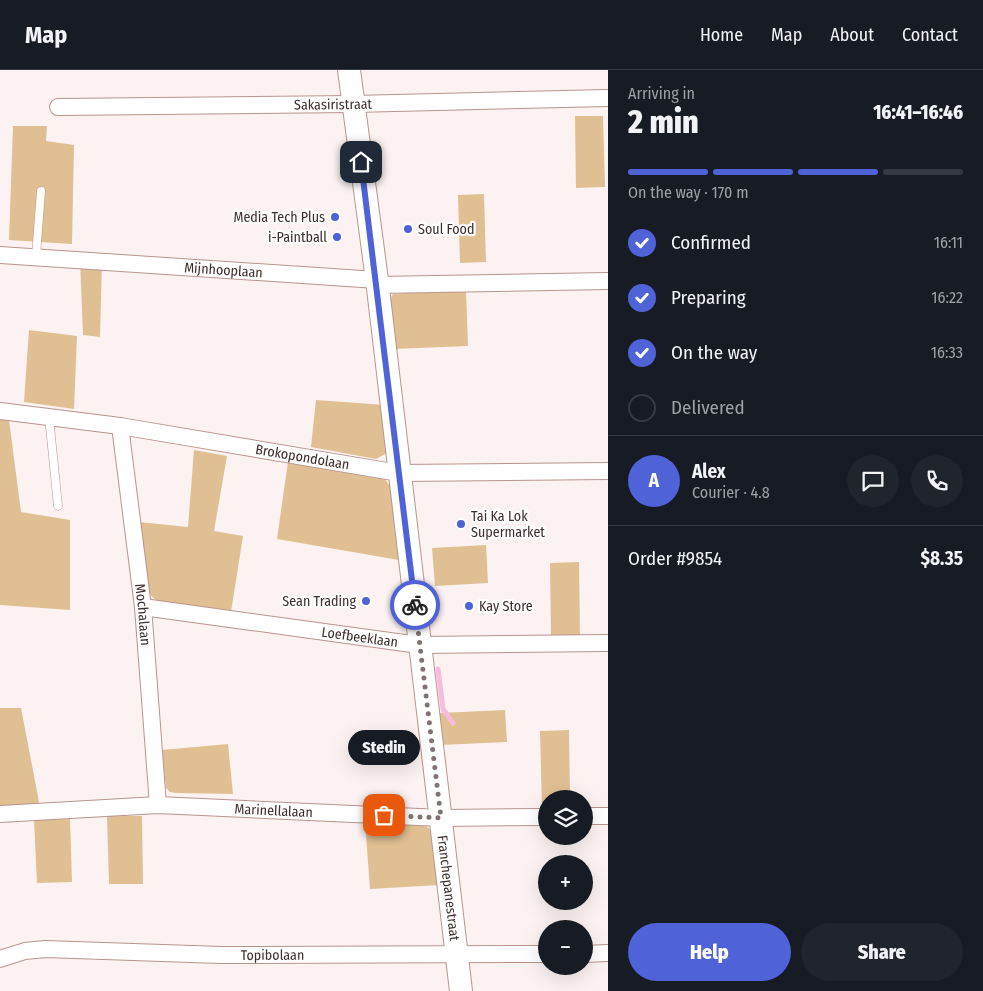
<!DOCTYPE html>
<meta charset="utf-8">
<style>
body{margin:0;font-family:"Fira Sans Condensed",sans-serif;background:#20242c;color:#f1f3f6;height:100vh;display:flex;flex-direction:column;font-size:19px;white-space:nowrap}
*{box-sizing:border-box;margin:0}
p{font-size:16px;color:#9ea1a6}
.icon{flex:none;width:28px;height:28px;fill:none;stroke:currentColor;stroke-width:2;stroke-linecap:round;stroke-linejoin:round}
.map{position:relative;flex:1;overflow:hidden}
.drawer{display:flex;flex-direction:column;background:#171b24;width:375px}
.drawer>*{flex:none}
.controls{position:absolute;left:538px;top:720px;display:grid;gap:10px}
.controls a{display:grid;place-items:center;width:55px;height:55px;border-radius:50%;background:#171b24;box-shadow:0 5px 20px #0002;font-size:25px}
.pin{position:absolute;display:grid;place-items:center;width:42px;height:42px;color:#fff;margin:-21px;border-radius:10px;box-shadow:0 2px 8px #0006}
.courier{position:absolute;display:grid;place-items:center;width:50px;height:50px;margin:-25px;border:4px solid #5062d8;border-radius:50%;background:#fff;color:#222;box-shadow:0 1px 6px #0007}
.bubble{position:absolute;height:35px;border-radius:18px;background:#171b24;box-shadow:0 5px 20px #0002;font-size:16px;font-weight:800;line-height:35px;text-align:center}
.head em{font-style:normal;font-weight:800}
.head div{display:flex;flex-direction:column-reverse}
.head{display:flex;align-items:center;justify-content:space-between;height:85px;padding:0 20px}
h1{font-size:32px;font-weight:800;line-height:38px}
.bar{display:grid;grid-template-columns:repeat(4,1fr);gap:8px 5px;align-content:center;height:60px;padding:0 20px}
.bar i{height:6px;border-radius:4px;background:#363941}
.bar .current{background:#5062d8}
.bar p{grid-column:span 4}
.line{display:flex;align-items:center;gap:12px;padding:0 20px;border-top:1px solid #363941}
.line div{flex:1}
.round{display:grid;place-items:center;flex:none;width:52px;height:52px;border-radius:26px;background:#20242c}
ol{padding:0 20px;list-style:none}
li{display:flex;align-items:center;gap:15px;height:55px}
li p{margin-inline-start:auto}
li .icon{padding:5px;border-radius:50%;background:#5062d8;color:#fff;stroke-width:4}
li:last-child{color:#9ea1a6}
li i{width:28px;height:28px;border:2px solid #363941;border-radius:50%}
.cta{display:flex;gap:10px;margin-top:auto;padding:10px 20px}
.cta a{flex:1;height:58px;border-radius:30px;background:#5062d8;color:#fff;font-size:20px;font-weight:800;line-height:58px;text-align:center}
.cta a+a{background:#20242c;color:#f1f3f6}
header{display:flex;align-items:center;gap:30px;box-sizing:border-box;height:70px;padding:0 25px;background:#171b24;border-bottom:1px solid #363941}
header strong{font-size:24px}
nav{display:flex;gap:28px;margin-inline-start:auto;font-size:18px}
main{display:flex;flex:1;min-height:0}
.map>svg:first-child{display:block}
.green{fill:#e0c093}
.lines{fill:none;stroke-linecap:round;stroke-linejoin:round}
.stream{stroke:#f9bae0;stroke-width:5}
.lane-casing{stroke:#b9948e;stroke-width:9}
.street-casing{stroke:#b9948e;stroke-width:18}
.secondary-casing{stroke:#b9948e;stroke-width:24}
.lane{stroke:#fff;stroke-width:8}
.street{stroke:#fff;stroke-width:16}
.secondary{stroke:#fff;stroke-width:22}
.done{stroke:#807372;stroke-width:5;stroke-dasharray:0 9}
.route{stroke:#5062d8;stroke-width:6}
.poi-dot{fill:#5062d8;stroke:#fff;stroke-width:2}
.labels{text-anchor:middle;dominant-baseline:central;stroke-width:4.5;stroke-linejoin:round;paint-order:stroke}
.street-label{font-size:14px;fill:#3e2f2d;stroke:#fff}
.poi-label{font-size:14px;fill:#3e2f2d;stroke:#fff;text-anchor:end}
</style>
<header>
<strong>Map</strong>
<nav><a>Home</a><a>Map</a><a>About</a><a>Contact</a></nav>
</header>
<main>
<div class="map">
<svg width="608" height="921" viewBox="0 0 608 921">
<rect width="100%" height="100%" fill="#fbf2f1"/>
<path class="green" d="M 575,46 L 603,46 L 605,117 L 576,118 Z
M 13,56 L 47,56 L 46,71 L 74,75 L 72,174 L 9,170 Z
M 484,124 L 486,192 L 460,193 L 458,125 Z
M 80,189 L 102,190 L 100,267 L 83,265 Z
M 466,219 L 468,276 L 394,279 L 390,229 L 393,224 Z
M 29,260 L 77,266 L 74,339 L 24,332 Z
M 316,330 L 385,335 L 387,383 L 376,389 L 311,377 Z
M 0,348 L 9,350 L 21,442 L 70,450 L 70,540 L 0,535 Z
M 194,380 L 227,386 L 214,461 L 243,466 L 231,542 L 157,531 L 148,523 L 139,452 L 188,457 Z
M 288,392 L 385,409 L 392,419 L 399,490 L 277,469 Z
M 486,475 L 488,513 L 435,516 L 432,478 Z
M 579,492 L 580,566 L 551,567 L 550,493 Z
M 0,638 L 21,638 L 40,737 L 0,739 Z
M 505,640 L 507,672 L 440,675 L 439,643 Z
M 569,660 L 570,729 L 546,729 L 546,740 L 542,740 L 540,661 Z
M 228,674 L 233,724 L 176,723 L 170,722 L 166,718 L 162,680 Z
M 107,746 L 142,746 L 143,814 L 109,814 Z
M 70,749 L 72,812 L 37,813 L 34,750 Z
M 365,752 L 423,755 L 429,758 L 432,764 L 439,815 L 370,819 Z"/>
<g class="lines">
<path class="stream" d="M 438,599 L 443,639 L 453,653"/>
<defs>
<path id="lane" d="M 36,186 L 41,121
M 49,347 L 58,436"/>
<g id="street">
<path id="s1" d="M 58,37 L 353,34 L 608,28"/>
<path id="s2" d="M 0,185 L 377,210"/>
<path d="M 377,215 L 608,211"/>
<path id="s3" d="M 0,341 L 120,356 L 399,403 L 608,401"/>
<path id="s4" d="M 120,356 L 143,537 L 158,735"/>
<path id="s5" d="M 143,537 L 419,575 L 608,573"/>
<path id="s6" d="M 0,744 L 158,735 L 441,748 L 546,747"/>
<path d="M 584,746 L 608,746"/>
<path d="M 584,884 L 608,883"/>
<path id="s7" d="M 0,889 L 25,881 L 45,879 L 221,885 L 546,884"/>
</g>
<g id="secondary">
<path id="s8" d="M 349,0 L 377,210 L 461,921"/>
</g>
</defs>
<use href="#lane" class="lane-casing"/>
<use href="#street" class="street-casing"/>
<use href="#secondary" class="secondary-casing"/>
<use href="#lane" class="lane"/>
<use href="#street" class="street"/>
<use href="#secondary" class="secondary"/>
</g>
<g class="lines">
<path class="done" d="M 384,745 L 441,748 L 415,535"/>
<path class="route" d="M 361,92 L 415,535"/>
</g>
<g class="poi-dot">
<circle cx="335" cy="147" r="5"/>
<circle cx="408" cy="159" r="5"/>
<circle cx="337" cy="167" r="5"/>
<circle cx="461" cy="454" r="5"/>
<circle cx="366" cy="531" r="5"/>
<circle cx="469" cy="536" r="5"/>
</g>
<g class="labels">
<g class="street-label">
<text stroke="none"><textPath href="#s1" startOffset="275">Sakasiristraat</textPath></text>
<text stroke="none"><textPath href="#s2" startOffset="224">Mijnhooplaan</textPath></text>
<text stroke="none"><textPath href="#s3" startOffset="306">Brokopondolaan</textPath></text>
<text stroke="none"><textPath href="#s4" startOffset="190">Mochalaan</textPath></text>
<text stroke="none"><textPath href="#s5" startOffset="219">Loefbeeklaan</textPath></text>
<text stroke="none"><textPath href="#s6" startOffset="274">Marinellalaan</textPath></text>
<text stroke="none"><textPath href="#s8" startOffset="824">Franchepanestraat</textPath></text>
<text stroke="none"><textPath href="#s7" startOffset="274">Topibolaan</textPath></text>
</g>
<g class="poi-label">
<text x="325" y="147">Media Tech Plus</text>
<text x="418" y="159" text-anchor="start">Soul Food</text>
<text x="327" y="167">i-Paintball</text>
<text x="471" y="446" text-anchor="start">Tai Ka Lok<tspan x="471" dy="16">Supermarket</tspan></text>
<text x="356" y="531">Sean Trading</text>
<text x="479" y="536" text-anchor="start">Kay Store</text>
</g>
</g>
</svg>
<div class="controls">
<a><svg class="icon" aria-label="layers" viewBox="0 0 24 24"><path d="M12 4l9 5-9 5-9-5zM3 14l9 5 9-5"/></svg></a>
<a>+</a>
<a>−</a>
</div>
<div class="pin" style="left:384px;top:745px;background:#ea580c"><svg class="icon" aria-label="bag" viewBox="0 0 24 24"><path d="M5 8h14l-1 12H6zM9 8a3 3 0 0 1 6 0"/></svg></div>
<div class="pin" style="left:361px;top:92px;background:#1f2937"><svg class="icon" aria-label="home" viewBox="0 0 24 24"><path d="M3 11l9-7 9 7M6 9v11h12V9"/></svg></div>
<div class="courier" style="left:415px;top:535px"><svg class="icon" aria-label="bike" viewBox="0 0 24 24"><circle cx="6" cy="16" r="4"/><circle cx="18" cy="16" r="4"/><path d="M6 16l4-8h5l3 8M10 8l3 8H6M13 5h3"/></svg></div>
<div class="bubble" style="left:348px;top:660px;width:72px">Stedin</div>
</div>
<section class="drawer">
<div class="head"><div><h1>2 min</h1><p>Arriving in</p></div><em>16:41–16:46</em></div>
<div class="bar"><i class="current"></i><i class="current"></i><i class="current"></i><i></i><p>On the way · 170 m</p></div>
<ol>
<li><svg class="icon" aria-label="check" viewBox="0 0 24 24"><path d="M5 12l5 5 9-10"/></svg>Confirmed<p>16:11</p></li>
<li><svg class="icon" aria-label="check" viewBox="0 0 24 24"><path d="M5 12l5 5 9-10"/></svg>Preparing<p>16:22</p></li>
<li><svg class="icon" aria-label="check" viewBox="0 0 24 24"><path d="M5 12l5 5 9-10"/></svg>On the way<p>16:33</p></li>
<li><i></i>Delivered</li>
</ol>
<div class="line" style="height:90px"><b class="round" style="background:#5062d8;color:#fff">A</b><div><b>Alex</b><p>Courier · 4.8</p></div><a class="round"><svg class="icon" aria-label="chat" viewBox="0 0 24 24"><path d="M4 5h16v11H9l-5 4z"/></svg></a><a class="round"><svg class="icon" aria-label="phone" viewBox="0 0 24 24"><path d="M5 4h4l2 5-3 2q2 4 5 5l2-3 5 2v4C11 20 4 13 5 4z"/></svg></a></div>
<div class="line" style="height:65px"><div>Order #9854</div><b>$8.35</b></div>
<div class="cta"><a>Help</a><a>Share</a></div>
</section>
</main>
